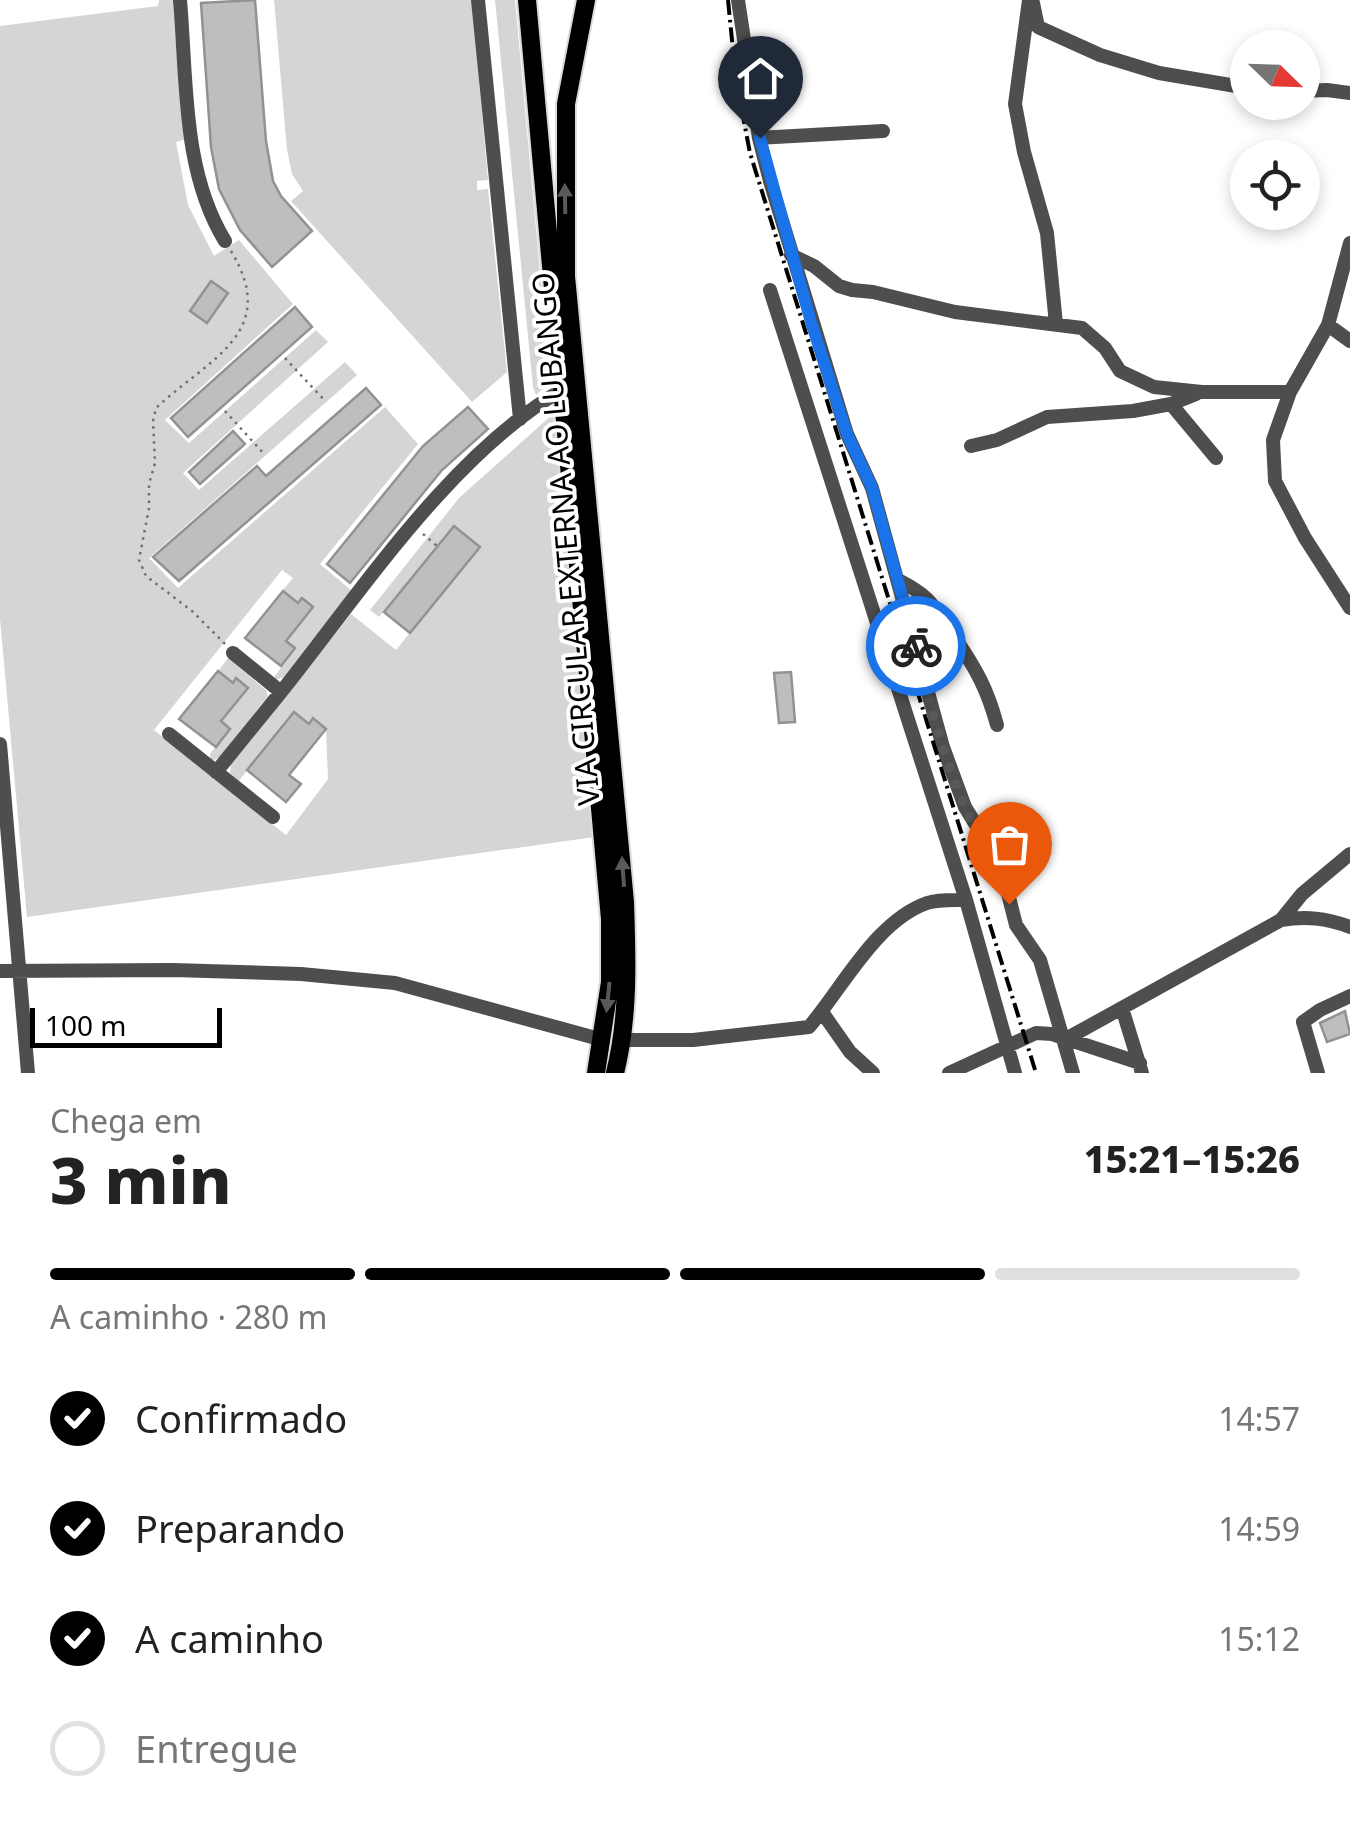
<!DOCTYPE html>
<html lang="pt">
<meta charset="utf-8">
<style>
body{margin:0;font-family:"Noto Sans",sans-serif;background:#f2f2f2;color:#222;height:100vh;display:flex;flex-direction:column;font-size:38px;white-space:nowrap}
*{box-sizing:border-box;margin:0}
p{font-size:32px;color:#767676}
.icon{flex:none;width:55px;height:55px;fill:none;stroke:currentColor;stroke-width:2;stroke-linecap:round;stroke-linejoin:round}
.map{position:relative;height:1073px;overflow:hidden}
.drawer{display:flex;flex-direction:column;background:#fff;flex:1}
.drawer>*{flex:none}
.needle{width:65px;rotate:113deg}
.controls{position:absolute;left:1230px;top:30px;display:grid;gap:20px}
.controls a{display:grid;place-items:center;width:90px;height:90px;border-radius:50%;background:#fff;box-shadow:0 5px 15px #0003;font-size:50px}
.scale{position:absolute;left:30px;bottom:25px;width:192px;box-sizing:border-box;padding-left:10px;border:5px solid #000;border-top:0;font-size:28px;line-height:35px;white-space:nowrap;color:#000;-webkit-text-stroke:8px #fff;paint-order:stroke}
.pin{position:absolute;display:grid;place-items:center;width:85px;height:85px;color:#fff;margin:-102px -42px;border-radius:50% 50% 50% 0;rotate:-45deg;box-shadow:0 0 10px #0007}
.pin .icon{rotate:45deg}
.courier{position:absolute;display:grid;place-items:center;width:100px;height:100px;margin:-50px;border:8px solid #1a73e8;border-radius:50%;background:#fff;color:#222;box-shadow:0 2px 12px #0007}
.overview em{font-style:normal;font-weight:800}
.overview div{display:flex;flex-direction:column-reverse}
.overview{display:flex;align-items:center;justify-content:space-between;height:170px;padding:0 50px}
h1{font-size:65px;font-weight:800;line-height:75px}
.bar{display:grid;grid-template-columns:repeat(4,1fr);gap:15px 10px;align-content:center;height:120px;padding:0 50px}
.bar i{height:12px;border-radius:8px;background:#e0e0e0}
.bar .selected{background:#000}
.bar p{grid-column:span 4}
ol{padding:0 50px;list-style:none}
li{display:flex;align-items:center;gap:30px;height:110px}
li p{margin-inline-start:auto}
li .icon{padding:10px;border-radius:50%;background:#000;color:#fff;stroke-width:4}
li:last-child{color:#767676}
li i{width:55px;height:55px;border:5px solid #e0e0e0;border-radius:50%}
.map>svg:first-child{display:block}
.green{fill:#d5d5d5}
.building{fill:#bebebe;stroke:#929292;stroke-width:2.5}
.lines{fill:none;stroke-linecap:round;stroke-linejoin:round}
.major-casing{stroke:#dbdbdb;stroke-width:22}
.path{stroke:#707070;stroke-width:2.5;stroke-dasharray:2.5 5;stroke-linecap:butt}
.minor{stroke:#4e4e4e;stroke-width:14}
.major{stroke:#000;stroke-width:18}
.rail{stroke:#000;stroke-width:4;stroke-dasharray:15 5 2.5 5;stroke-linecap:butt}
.oneway{fill:#595959}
.done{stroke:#595959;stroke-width:10;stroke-dasharray:0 18}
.route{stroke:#1a73e8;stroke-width:12}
.labels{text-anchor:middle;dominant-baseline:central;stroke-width:8;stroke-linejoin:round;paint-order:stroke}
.street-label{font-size:30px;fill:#000;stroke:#fff}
</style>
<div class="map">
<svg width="1350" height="1073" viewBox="0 0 1350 1073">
<rect width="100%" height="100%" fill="#fff"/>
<path class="green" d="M 159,0 L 175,0 L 187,139 L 176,142 L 188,205 L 214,256 L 239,240 L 293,304 L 165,420 L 189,443 L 316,330 L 328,342 L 183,473 L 199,490 L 345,362 L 357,375 L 149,558 L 178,588 L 385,407 L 418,444 L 320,564 L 352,591 L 284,677 L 276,680 L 274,677 L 295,649 L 286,641 L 313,607 L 302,598 L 298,603 L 283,590 L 293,578 L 282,570 L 154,730 L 286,835 L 328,779 L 326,729 L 313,719 L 309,724 L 294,712 L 238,782 L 230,773 L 231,762 L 351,614 L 396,650 L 479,547 L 453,526 L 379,617 L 370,610 L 459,498 L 553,414 L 594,837 L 27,917 L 0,619 L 0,26 L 158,6 Z
M 274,0 L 472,0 L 488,180 L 477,181 L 477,190 L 488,189 L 507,372 L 472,402 L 291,201 L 303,191 L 292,174 L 287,150 Z
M 495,0 L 515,0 L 550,382 L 536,395 L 533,387 Z
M 228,658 L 266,690 L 268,696 L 219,758 L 211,761 L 210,754 L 229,729 L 221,721 L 248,688 L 237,678 L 233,683 L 218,671 Z"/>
<path class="building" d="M 255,0 L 266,141 L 273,181 L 281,196 L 312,231 L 272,267 L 240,230 L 219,189 L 211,147 L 201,3 Z
M 211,281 L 228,293 L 207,323 L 190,311 Z
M 295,307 L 312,327 L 188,437 L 171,418 Z
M 366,388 L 381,405 L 179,581 L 153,557 L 257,466 L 266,476 Z
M 468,407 L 488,429 L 442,470 L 350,583 L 327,564 L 423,446 Z
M 233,431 L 245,444 L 200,484 L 189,472 Z
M 454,526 L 480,547 L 410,633 L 384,612 Z
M 283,591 L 298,603 L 302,598 L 313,607 L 286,641 L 295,648 L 281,666 L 245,638 Z
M 218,671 L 233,683 L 236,678 L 248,688 L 221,721 L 230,729 L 216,747 L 179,719 Z
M 791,672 L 795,722 L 779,723 L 774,673 Z
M 294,712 L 309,724 L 313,718 L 326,729 L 289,775 L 301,784 L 286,802 L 247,770 Z
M 1345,1011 L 1350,1034 L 1327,1042 L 1320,1023 Z"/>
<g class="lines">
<defs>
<path id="major" d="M 527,0 L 610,919 L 610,982 L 596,1073
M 586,0 L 566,104 L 566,276 L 625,902 C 627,960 629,1017 615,1073"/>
</defs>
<use href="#major" class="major-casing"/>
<path class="path" d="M 285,358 L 326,402
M 225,411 L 265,455
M 423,534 L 437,546
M 225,644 L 192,611 L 146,576 L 139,560 L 149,508 L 149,484 L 155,463 L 153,421 L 156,408 C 208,359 281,333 231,251"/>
<path class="minor" d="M 180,0 C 187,80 182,171 225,241
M 478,0 L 520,419
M 738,0 L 759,138 L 770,181 L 847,434 L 872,488 L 943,747 L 965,807 L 1001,866 L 1016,925 L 1040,960 L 1073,1073
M 1029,0 L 1015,104 L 1024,152 L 1047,233 L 1056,324
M 1033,3 L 1038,27 L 1100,55 L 1159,73 L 1248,88
M 1302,91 L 1327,90 L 1350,93
M 759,138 L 883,131
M 1350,243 L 1328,325 L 1290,392 L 1273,440 L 1275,481 L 1305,538 L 1350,608
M 791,255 L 814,266 L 839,286 L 852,290 L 873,292 L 955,312 L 1082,328 L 1105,348 L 1120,371 L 1154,387 L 1202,392 L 1290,392
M 770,290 L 966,900 L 1015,1073
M 1328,325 L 1350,341
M 1171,404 L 1216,458
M 971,446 L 997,440 L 1047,417 L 1133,411 L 1171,404 L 1196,394
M 900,581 C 935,599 933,608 955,638 C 976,669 987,688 997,725
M 281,692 C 360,593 452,453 562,390
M 169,734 L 273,817
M 0,744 L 28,1073
M 216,772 L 281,692 L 233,653
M 1281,920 L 1302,894 L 1350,854
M 0,971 L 173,970 L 301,974 L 395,983 L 603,1040
M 1122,1008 L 1142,1073
M 822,1012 L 850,1052 L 873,1073
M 623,1040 L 693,1040 L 809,1027 C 843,987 876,921 927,903 C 939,899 954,900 966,900
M 1064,1040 L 1281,920 C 1306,916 1326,918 1350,927
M 949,1073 L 1036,1033 L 1052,1034 L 1140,1063
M 1318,1073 L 1303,1022 L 1320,1010 L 1350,996"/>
<use href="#major" class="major"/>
<path class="rail" d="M 728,0 L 736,80 L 750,153 L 1036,1073"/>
</g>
<defs><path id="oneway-solid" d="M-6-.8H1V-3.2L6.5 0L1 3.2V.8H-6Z" transform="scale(2.5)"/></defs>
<g class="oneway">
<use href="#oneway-solid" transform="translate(565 199) rotate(-91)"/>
<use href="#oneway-solid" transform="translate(623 872) rotate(-94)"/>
<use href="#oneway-solid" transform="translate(608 997) rotate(96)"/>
</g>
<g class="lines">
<path class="done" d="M 916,646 C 929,699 942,754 964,805 C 980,842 1004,861 1009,904"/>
<path class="route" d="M 760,138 L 811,322 L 847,434 L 872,488 L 916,646"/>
</g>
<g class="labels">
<g class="street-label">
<text transform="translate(565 539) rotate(-95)">VIA CIRCULAR EXTERNA AO LUBANGO</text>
</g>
</g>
</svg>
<div class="controls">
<a><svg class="needle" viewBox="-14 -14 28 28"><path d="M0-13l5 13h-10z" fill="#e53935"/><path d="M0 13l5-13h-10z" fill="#767676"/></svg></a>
<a><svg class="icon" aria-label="locate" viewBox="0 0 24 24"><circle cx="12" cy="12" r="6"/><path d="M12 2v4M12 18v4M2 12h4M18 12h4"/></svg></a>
</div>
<div class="scale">100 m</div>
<div class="pin" style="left:1009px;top:904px;background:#ea580c"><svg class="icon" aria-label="bag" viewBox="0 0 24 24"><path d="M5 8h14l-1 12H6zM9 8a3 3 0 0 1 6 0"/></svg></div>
<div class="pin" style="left:760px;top:138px;background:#1f2937"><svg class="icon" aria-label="home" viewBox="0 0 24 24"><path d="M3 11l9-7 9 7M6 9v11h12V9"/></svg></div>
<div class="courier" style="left:916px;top:646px"><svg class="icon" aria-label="bike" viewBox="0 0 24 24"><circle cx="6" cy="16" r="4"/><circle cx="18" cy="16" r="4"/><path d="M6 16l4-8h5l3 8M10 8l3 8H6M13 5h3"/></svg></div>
</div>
<section class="drawer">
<div class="overview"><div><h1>3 min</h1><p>Chega em</p></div><em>15:21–15:26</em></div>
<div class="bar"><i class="selected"></i><i class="selected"></i><i class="selected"></i><i></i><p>A caminho · 280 m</p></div>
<ol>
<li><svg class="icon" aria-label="check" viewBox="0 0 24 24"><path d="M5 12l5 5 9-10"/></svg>Confirmado<p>14:57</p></li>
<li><svg class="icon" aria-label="check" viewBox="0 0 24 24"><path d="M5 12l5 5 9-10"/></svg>Preparando<p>14:59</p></li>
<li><svg class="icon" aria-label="check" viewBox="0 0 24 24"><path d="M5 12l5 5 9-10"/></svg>A caminho<p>15:12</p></li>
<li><i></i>Entregue</li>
</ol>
</section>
